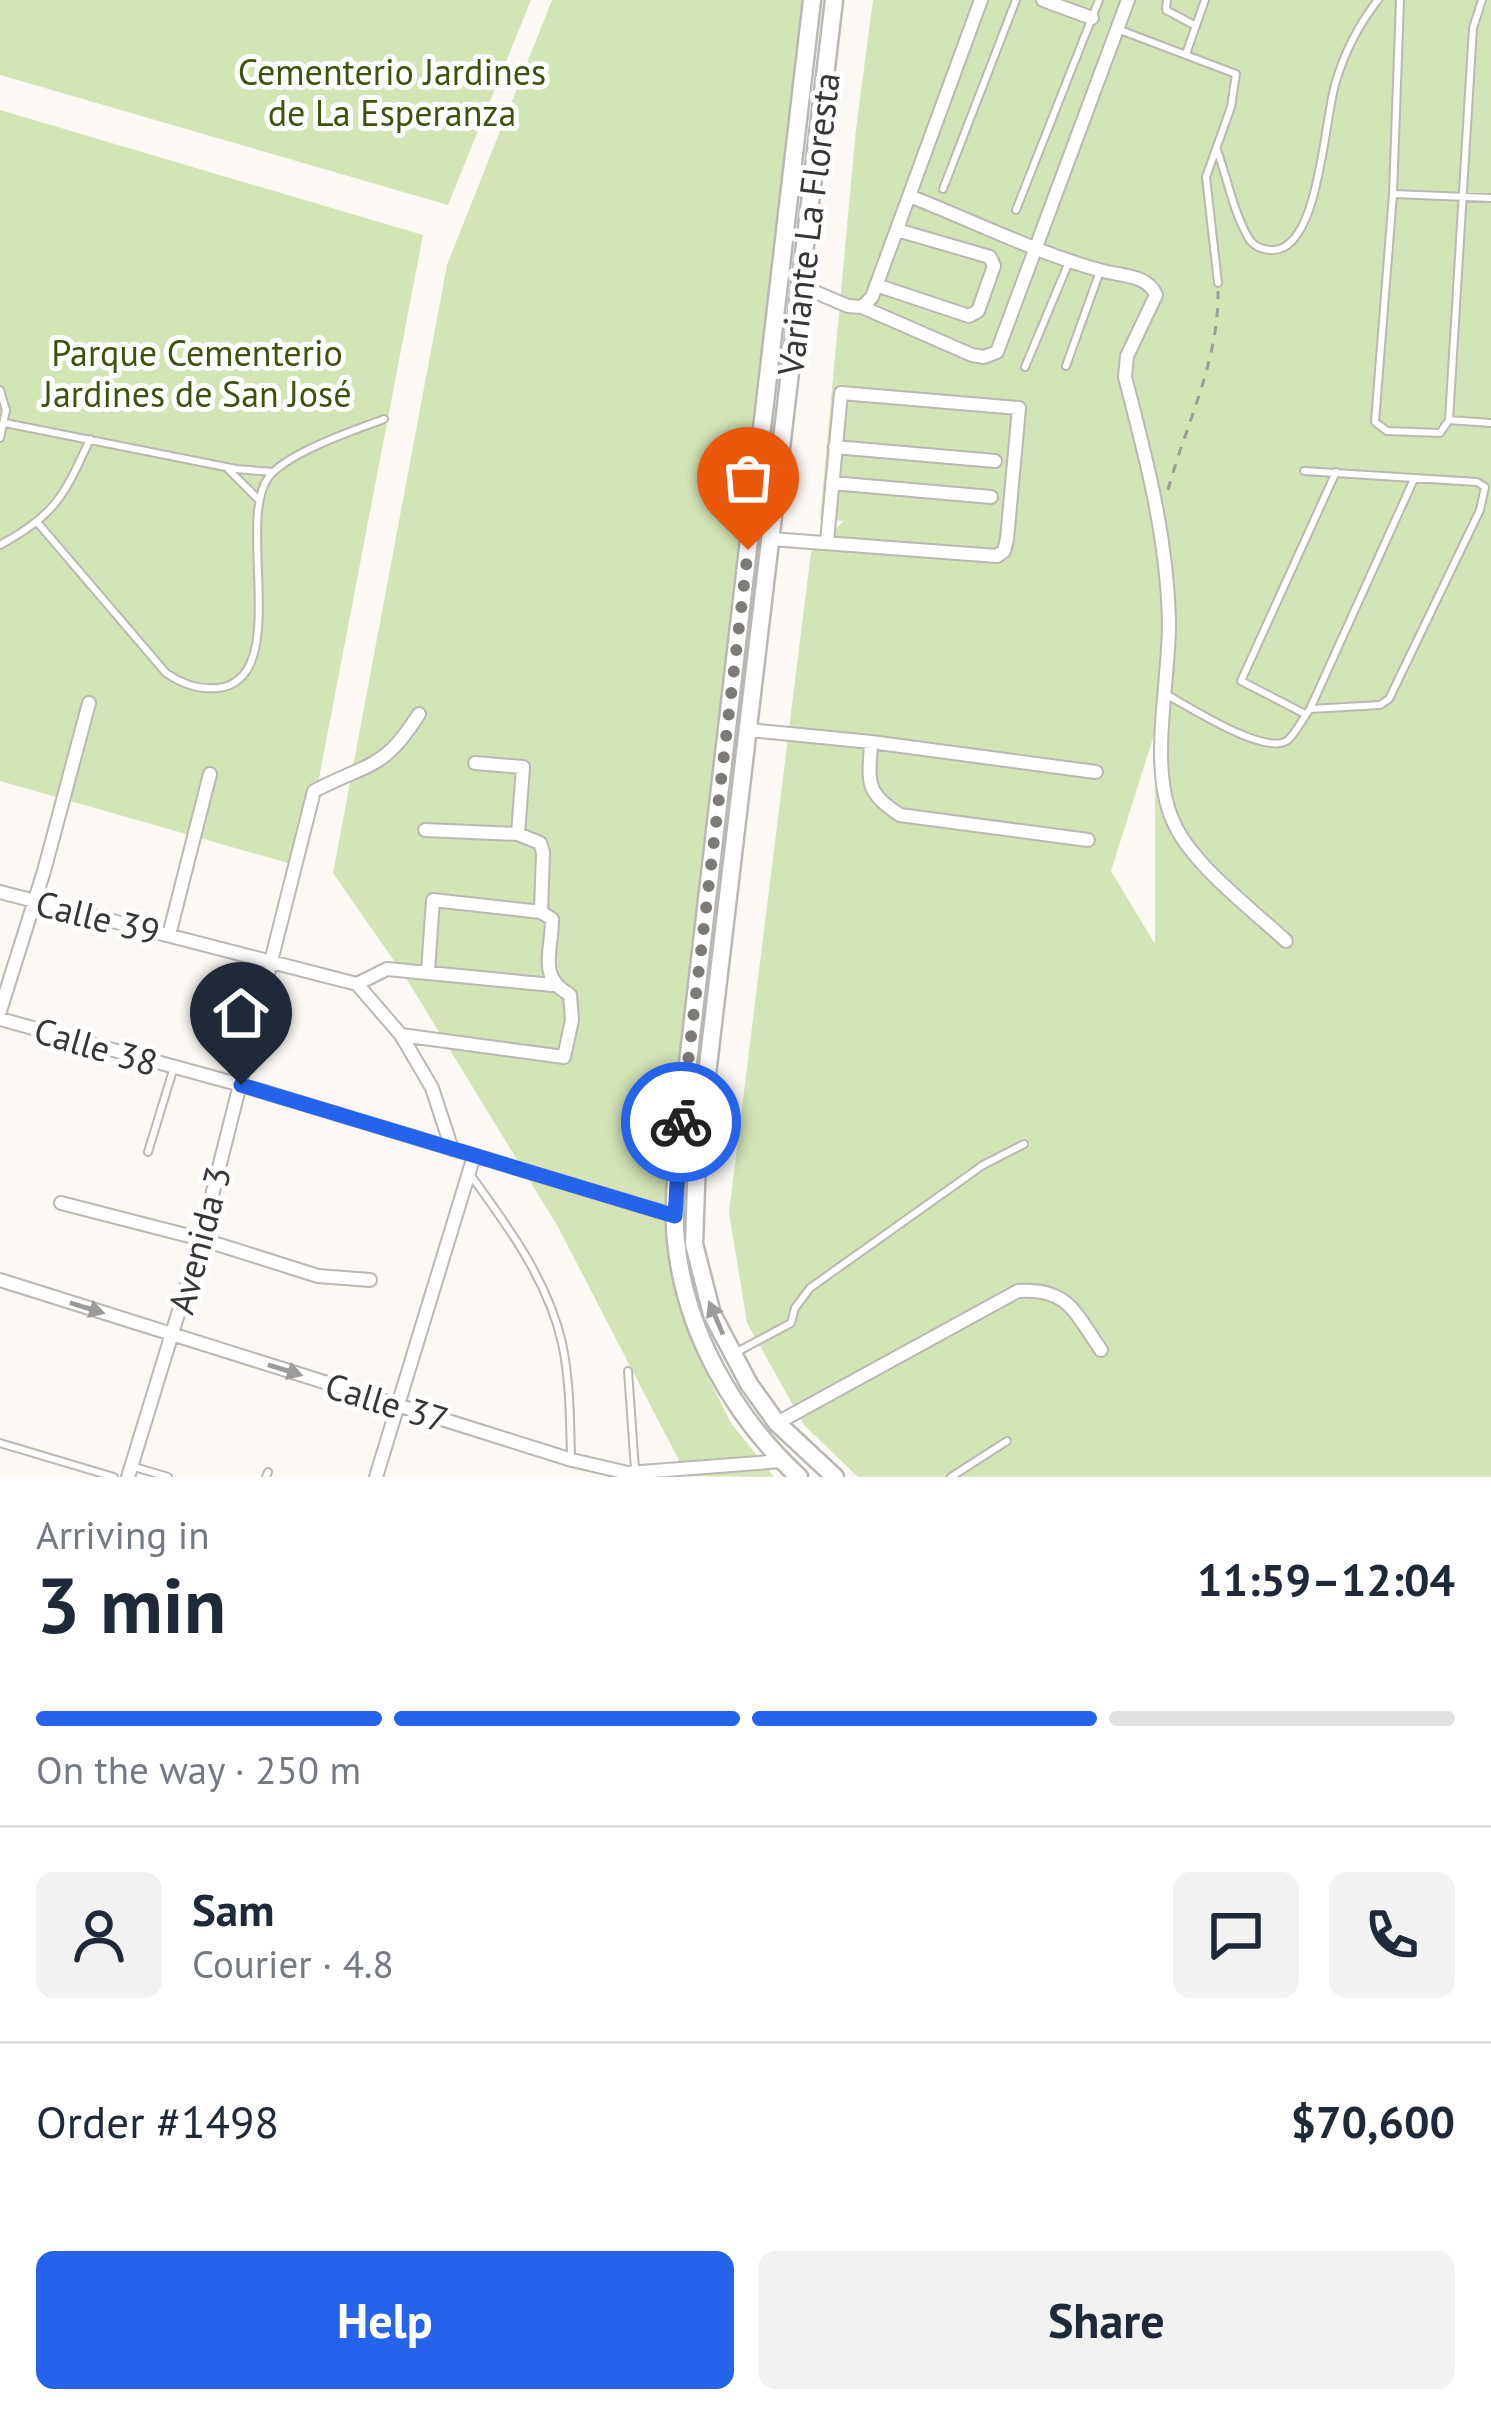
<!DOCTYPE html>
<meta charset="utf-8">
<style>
body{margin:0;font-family:"PT Sans",sans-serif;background:#f2f2f3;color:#1f2937;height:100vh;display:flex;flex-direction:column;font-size:45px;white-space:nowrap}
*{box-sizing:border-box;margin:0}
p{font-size:39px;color:#747a83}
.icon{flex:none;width:66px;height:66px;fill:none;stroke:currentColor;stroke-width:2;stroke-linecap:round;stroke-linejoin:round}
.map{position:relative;height:1477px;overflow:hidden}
.side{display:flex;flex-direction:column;background:#fff;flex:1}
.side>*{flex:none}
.pin{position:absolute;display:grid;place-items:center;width:102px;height:102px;color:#fff;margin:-123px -51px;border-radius:50% 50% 50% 0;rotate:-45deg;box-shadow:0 0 12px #0007}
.pin .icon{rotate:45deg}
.courier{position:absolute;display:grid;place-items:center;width:120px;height:120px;margin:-60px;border:9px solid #2563eb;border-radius:50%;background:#fff;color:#222;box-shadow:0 3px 15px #0007}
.head em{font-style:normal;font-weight:800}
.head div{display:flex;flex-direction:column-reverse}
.head{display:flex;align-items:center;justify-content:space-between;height:204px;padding:0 36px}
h1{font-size:78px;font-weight:800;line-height:90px}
.bar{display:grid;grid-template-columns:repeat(4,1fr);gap:18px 12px;align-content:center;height:144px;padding:0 36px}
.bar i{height:15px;border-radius:9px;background:#e0e1e3}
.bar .active{background:#2563eb}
.bar p{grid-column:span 4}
.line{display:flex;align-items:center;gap:30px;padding:0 36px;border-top:3px solid #e0e1e3}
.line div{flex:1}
.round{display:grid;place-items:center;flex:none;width:126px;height:126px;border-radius:18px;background:#f2f2f3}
.button{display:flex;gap:24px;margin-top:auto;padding:24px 36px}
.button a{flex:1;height:138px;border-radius:18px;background:#2563eb;color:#fff;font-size:48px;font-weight:800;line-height:138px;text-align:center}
.button a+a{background:#f2f2f3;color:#1f2937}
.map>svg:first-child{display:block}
.green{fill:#d3e4b7;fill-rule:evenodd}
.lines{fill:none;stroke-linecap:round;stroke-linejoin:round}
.lane-casing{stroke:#bbb8b4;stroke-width:10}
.street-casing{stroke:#bbb8b4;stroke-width:16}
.secondary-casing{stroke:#bbb8b4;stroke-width:21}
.path{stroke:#9f9d9a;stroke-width:3;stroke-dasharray:9 9;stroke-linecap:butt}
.lane{stroke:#fff;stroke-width:6}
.street{stroke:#fff;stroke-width:12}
.secondary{stroke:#fff;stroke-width:16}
.oneway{fill:#9c9b9a}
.done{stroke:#7d7b78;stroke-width:12;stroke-dasharray:0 21.6}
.route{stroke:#2563eb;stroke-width:15}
.labels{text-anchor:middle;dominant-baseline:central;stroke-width:10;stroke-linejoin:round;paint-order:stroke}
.park-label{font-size:36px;fill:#3f520d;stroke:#fff}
.street-label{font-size:36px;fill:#383735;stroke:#fff}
</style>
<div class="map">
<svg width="1491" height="1477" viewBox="0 0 1491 1477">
<rect width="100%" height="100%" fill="#fcf9f5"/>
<path class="green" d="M 0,0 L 531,0 L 448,205 L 0,75 Z
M 552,0 L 806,0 L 687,1030 L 679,1287 L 700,1361 L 731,1423 L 774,1477 L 687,1476 L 558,1227 L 406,978 L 333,873 L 447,265 Z
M 873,0 L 1491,0 L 1491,1477 L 858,1477 L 804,1425 L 747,1323 L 729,1212 L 811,552 L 844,521 L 820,519 L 856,129 ZM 1154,735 L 1155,735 L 1155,944 L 1111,871 Z
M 0,110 L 423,235 L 302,867 L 0,781 Z"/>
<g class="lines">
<defs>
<path id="lane" d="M 1167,0 L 1166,10 L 1196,26
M 1400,0 L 1393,194 L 1375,422 L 1387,431 L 1440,433 L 1449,420
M 1482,0 L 1473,28 L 1449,420 L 1491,423
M 1120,30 L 1236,74 L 1231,107 L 1206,177 L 1218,283
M 1186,54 L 1205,0
M 1217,150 C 1227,177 1233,211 1248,237 C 1253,246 1260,249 1270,250 C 1320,255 1324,116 1336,81 C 1345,52 1359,24 1378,0
M 943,189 L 1016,0
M 1393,194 L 1491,198
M 1016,210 L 1099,0
M 1066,366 L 1099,274
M 1025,367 L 1069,262
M 0,390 L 6,410 L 0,438
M 5,423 L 236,469 L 273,472
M 228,469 L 259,500
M 37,522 L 166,673 C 182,684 199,690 218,688 C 292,680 236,523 268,478 C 286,453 355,430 384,419
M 0,545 C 56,515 65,494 90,439
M 1167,695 C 1190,707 1266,757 1288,740 C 1296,733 1303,718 1310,709 L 1380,705 L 1389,699 L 1480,510 L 1485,487 L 1477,482 L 1304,471
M 1310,709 L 1414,479
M 1305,714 L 1241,681 L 1336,472
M 148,1152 L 174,1067
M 472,1177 C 509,1228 548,1281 562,1343 C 570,1380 570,1419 571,1457
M 735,1353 L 791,1323 L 795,1308 L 810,1288 L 983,1165 L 1024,1144
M 628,1371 L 635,1469
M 0,1443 L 114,1477
M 131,1466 L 168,1477
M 266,1477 L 268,1472
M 951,1477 L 1007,1441"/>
<path id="street" d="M 1043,0 L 1092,18
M 909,196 C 972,220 1042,256 1107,272 C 1126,276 1148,276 1156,295 L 1127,356 L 1125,377 C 1146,458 1167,536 1169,620 C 1170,681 1148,765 1173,821 C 1191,864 1252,909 1286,941
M 876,285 L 969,316 L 978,311 L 994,266 L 990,257 L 897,230
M 801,286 L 848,306 L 862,307 L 972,355 L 984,357 L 997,352 L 1128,0
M 862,307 L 872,297 L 981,0
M 835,447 L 995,461
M 832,483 L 991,497
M 771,539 L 997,556 L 1004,551 L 1007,539 L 1019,408 L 841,393 L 827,541
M 749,730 L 871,742 L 1096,772
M 871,742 C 869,782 864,792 900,815 L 1088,840
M 425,830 L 518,834
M 0,892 L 357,984 L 401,1035 L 432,1088 L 452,1149
M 169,935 L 210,774
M 428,971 L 433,900 L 541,912
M 357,984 L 387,969 L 553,985
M 0,1011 L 44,871 L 89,703
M 0,1019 L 241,1085 L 675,1216
M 401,1035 L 564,1057 L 572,1020 L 570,995 C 537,976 552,953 552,919 L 541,912 L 543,852 L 540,843 L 518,834 L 523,767 L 475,763
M 61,1203 L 201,1239 L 318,1276 L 370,1280
M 0,1280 L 572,1460 L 628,1473 L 782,1461
M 777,1423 L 1018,1291 C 1068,1287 1075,1313 1101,1350
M 128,1477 L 201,1239 L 314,791 C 369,762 383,771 419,714
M 376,1477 L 474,1156"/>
<path id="secondary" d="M 834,0 L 697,1159 L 694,1244 L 712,1314 L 749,1384 L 777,1423 L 835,1477
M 799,1477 C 733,1416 685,1331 676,1241 C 673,1213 676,1185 677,1157 L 812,0"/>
</defs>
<use href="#lane" class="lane-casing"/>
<use href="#street" class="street-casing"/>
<use href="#secondary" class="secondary-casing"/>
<path class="path" d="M 1168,490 C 1186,423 1219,362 1218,291"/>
<use href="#lane" class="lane"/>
<use href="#street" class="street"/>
<use href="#secondary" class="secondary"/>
</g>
<defs><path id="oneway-solid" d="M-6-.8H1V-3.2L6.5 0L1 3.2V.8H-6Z" transform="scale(3)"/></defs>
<g class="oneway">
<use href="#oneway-solid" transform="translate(87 1308) rotate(17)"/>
<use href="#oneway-solid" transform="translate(716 1318) rotate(-113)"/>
<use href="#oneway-solid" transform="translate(285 1370) rotate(17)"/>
</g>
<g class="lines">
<path class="done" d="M 681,1122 L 748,550"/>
<path class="route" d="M 241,1085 L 675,1216 L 681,1122"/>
</g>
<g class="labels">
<g class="park-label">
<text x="392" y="71">Cementerio Jardines<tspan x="392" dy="41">de La Esperanza</tspan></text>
<text x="197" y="352">Parque Cementerio<tspan x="197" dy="41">Jardines de San José</tspan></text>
</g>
<g class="street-label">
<text transform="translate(808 224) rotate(-83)">Variante La Floresta</text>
<text transform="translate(98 917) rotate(14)">Calle 39</text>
<text transform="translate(96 1046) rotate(16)">Calle 38</text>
<text transform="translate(199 1240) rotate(-75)">Avenida 3</text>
<text transform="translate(387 1402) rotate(17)">Calle 37</text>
</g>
</g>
</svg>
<div class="pin" style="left:748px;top:550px;background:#ea580c"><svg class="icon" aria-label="bag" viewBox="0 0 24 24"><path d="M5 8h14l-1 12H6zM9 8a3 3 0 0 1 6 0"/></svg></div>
<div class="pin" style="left:241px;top:1085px;background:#1f2937"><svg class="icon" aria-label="home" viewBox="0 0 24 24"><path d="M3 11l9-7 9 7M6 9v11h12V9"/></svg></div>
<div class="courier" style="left:681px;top:1122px"><svg class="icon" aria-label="bike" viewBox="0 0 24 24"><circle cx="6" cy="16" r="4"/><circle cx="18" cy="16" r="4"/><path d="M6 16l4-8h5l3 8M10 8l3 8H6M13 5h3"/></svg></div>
</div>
<section class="side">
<div class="head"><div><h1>3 min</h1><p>Arriving in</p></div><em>11:59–12:04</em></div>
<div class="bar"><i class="active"></i><i class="active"></i><i class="active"></i><i></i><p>On the way · 250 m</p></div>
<div class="line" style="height:216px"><a class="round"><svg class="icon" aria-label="person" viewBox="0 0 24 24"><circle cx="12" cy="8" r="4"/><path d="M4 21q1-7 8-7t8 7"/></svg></a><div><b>Sam</b><p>Courier · 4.8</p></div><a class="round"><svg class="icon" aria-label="chat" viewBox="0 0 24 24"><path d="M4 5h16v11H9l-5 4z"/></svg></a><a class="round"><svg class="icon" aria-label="phone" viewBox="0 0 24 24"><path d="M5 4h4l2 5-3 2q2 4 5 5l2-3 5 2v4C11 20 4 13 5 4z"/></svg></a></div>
<div class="line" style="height:156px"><div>Order #1498</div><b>$70,600</b></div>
<div class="button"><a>Help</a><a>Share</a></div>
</section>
